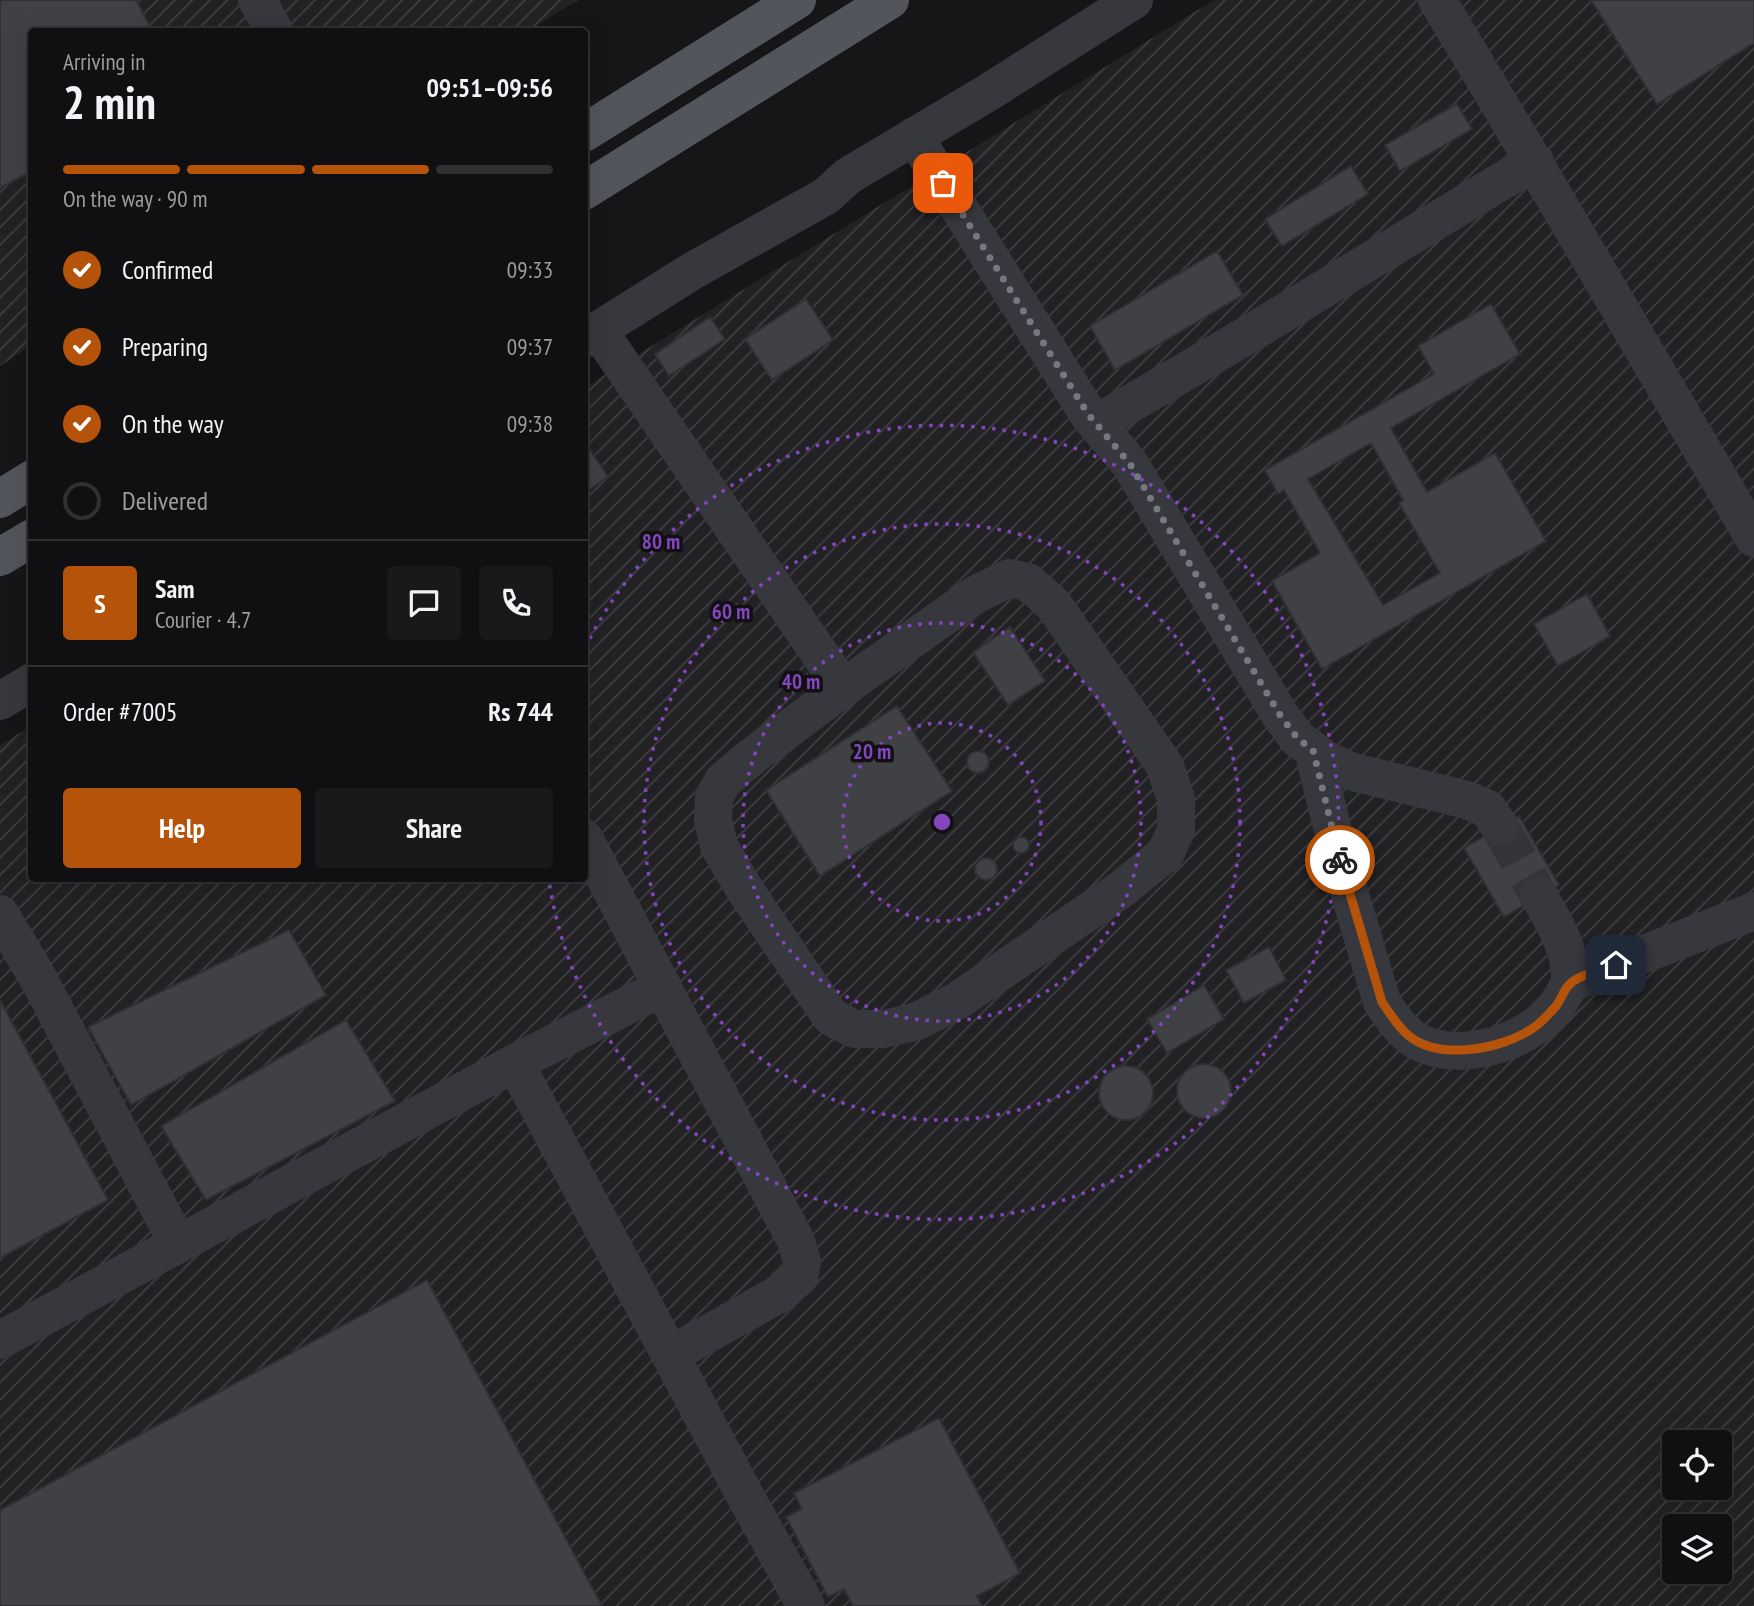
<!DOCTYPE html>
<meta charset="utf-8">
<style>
body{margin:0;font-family:"PT Sans Narrow",sans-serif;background:#19191b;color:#f1f3f6;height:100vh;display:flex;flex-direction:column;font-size:26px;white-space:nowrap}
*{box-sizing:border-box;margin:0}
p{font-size:23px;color:#9c9d9f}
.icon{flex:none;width:38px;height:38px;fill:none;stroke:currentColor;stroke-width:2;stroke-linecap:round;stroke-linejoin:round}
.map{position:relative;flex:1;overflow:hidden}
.sheet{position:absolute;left:28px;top:28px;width:560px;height:854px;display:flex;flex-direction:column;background:#101012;border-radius:7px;box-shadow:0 7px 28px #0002,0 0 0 2px #303032}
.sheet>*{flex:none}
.fabs{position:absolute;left:1662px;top:1430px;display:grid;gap:14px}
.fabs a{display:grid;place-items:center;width:70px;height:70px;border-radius:7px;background:#101012;box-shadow:0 7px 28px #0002,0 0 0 2px #303032;font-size:35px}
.pin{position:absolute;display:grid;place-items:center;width:60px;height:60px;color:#fff;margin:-30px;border-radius:14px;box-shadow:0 4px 10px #0006}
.courier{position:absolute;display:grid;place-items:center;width:70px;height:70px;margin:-35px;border:5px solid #b45309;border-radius:50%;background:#fff;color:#222;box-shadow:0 2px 9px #0007}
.summary em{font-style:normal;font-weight:800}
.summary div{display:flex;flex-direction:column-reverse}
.summary{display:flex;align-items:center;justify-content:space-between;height:119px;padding:0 35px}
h1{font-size:46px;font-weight:800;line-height:52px}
.bar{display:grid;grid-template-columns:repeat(4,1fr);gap:10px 7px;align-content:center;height:84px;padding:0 35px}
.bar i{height:9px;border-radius:5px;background:#303032}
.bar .selected{background:#b45309}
.bar p{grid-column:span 4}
.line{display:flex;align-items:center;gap:18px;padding:0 35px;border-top:2px solid #303032}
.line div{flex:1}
.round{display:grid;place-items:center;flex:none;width:74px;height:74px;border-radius:7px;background:#19191b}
ol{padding:0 35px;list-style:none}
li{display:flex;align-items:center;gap:21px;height:77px}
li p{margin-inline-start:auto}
li .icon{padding:7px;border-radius:50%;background:#b45309;color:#fff;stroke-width:4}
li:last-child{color:#9c9d9f}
li i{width:38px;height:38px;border:4px solid #303032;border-radius:50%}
.action{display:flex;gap:14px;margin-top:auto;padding:14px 35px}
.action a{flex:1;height:80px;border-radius:7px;background:#b45309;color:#fff;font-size:28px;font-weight:800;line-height:80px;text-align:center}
.action a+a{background:#19191b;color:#f1f3f6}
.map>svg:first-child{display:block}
.industrial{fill:url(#industrial-furrows);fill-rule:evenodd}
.building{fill:#404145;stroke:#303034;stroke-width:2;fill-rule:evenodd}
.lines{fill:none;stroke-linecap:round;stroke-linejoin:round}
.minor-tunnel{stroke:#333438;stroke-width:38;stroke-dasharray:38 19;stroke-linecap:butt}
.minor{stroke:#37383d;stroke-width:38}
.major{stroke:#53555c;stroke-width:38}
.done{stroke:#757880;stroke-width:7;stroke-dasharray:0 12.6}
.route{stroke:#b45309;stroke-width:9}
.ring{fill:none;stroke:#8446be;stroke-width:3.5;stroke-dasharray:3.5 7}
.centre{fill:#8446be;stroke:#111113;stroke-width:3.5}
.ring-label{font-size:21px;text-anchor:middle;font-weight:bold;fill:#8446be;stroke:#111113;stroke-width:7;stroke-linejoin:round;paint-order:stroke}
</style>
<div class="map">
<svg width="1754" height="1606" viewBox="0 0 1754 1606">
<defs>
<pattern id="industrial-furrows" width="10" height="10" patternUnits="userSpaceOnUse" patternTransform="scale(1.75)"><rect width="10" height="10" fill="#222225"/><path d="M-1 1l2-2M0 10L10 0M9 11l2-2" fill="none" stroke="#3f3f43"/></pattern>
</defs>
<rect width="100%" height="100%" fill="#161618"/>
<path class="industrial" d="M 0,0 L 578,0 L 528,31 L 32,32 L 31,346 L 0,366 Z
M 1214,0 L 1754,0 L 1754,1606 L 0,1606 L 0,745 L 31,726 L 32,878 L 584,878 L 585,387 ZM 1675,1442 L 1720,1442 L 1720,1488 L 1675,1488 ZM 1675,1526 L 1720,1526 L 1720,1572 L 1675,1572 Z"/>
<path class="building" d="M 0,0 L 136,0 L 153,32 L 32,32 L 32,171 L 0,188 Z
M 1591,0 L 1754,0 L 1754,43 L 1657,104 Z
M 1457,104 L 1472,129 L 1400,171 L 1385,145 Z
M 1351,166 L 1368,194 L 1282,246 L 1265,219 Z
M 1217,251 L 1243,295 L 1115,370 L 1090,326 Z
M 806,299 L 833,340 L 772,380 L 745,339 Z
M 1491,304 L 1520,354 L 1391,428 L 1427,492 L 1495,453 L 1546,541 L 1322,669 L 1272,581 L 1320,553 L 1284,490 L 1278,494 L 1265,470 L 1434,374 L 1418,346 ZM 1371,443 L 1403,500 L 1399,503 L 1440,573 L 1383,605 L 1308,479 Z
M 710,317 L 725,339 L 669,376 L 655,354 Z
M 584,440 L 608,477 L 584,493 Z
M 1587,594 L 1610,636 L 1558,666 L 1534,624 Z
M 1010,627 L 1045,681 L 1008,705 L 973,652 Z
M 897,706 L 952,791 L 820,876 L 766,790 Z
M967 762a11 11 0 1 1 22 0a11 11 0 1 1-22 0Z
M 1519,816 L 1559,885 L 1504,917 L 1464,848 Z
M1013 845a8 8 0 1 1 16 0a8 8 0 1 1-16 0Z
M975 869a11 11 0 1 1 22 0a11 11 0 1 1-22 0Z
M 289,930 L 326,995 L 131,1105 L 88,1027 Z
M 1269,947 L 1286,980 L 1244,1003 L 1226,970 Z
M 1204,985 L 1224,1019 L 1167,1053 L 1147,1019 Z
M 0,1000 L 108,1200 L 0,1258 Z
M 346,1020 L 395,1101 L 206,1200 L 161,1126 Z
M1177 1091a27 27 0 1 1 54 0a27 27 0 1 1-54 0Z
M1099 1093a27 27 0 1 1 54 0a27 27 0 1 1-54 0Z
M 427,1280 L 602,1606 L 0,1606 L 0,1510 Z
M 939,1418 L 1020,1573 L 977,1596 L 982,1606 L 853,1606 L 844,1589 L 828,1597 L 786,1517 L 802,1509 L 794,1493 Z"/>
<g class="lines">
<path class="minor-tunnel" d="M 1500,827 L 1539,896"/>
<path class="minor" d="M 257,0 L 275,32
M 1437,0 C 1545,178 1648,359 1754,538
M 914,136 L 1088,414 L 1130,464 L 1280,715 L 1298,739 L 1326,760 L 1350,771 L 1467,800 L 1488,809 L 1500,827
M 598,330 L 843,688
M 584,339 L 694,270 L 826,196 L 848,176 L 989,92 L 1134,0
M 1096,424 L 1251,333 L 1535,161
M 1009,578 L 1028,582 L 1053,604 L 1165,766 L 1176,799 L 1176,830 L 1165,854 L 1119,891 L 957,1001 L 915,1022 L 883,1029 L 854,1029 L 831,1017 L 745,890 L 719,846 L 713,820 L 714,797 L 723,781 L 750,758 L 843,688 L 975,595 Z
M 0,701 L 32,682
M 1313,750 L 1343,871 L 1382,1002 C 1394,1020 1406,1039 1428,1046 C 1472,1061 1537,1039 1561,999 C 1564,993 1570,986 1570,980 C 1571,948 1554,923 1539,896
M 584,838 L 796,1241 L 802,1262 L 799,1277 L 779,1294 L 670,1355
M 0,914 L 38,978 L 178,1244
M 1570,983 L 1754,911
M 515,1063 L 742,1490 L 806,1606
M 0,1340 L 515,1063 L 663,987"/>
<path class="major" d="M 584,133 L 797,0
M 584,191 L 890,0
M 0,499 L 32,479
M 0,557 L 32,538"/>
</g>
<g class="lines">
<path class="done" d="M 943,183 L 1088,414 L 1130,464 L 1280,715 L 1298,739 L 1313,750 L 1340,860"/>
<path class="route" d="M 1340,860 L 1382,1002 C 1390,1014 1398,1027 1409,1036 C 1440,1061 1503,1049 1533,1028 C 1541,1023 1550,1013 1556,1006 C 1562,999 1564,988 1571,983 C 1579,975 1605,969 1616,965"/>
</g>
<g class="ring">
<circle cx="942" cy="822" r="99"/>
<circle cx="942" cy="822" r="199"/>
<circle cx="942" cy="822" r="298"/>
<path d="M585 648A397 397 0 1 1 549 881"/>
</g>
<circle cx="942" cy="822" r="10" class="centre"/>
<g class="ring-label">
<text x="661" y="549">80 m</text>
<text x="731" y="619">60 m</text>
<text x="801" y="689">40 m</text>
<text x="872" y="759">20 m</text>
</g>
</svg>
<div class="fabs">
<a><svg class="icon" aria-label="locate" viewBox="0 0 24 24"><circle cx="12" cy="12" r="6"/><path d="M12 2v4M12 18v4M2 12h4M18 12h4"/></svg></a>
<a><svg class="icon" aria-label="layers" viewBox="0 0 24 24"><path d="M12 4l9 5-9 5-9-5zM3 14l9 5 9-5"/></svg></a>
</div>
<div class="pin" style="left:943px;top:183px;background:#ea580c"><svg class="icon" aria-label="bag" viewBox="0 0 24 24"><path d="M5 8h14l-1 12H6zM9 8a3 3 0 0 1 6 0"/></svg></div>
<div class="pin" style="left:1616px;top:965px;background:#1f2937"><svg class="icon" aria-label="home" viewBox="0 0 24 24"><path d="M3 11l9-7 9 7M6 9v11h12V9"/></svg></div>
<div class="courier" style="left:1340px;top:860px"><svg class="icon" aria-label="bike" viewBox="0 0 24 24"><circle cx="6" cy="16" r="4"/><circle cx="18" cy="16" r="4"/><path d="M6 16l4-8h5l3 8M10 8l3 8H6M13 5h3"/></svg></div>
<section class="sheet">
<div class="summary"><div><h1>2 min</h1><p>Arriving in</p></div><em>09:51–09:56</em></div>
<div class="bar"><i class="selected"></i><i class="selected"></i><i class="selected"></i><i></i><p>On the way · 90 m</p></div>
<ol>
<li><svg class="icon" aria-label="check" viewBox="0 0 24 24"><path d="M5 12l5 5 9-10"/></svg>Confirmed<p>09:33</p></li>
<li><svg class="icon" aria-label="check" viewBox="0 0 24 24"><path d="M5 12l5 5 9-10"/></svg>Preparing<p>09:37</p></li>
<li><svg class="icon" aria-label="check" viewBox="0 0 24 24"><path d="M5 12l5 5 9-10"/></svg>On the way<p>09:38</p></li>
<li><i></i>Delivered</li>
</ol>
<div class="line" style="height:126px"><b class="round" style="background:#b45309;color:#fff">S</b><div><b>Sam</b><p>Courier · 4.7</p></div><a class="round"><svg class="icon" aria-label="chat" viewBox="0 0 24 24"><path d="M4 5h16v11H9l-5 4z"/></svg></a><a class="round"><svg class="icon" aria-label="phone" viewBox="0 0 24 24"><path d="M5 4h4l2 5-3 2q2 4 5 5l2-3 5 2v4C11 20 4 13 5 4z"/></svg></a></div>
<div class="line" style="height:91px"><div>Order #7005</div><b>Rs 744</b></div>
<div class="action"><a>Help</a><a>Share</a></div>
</section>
</div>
